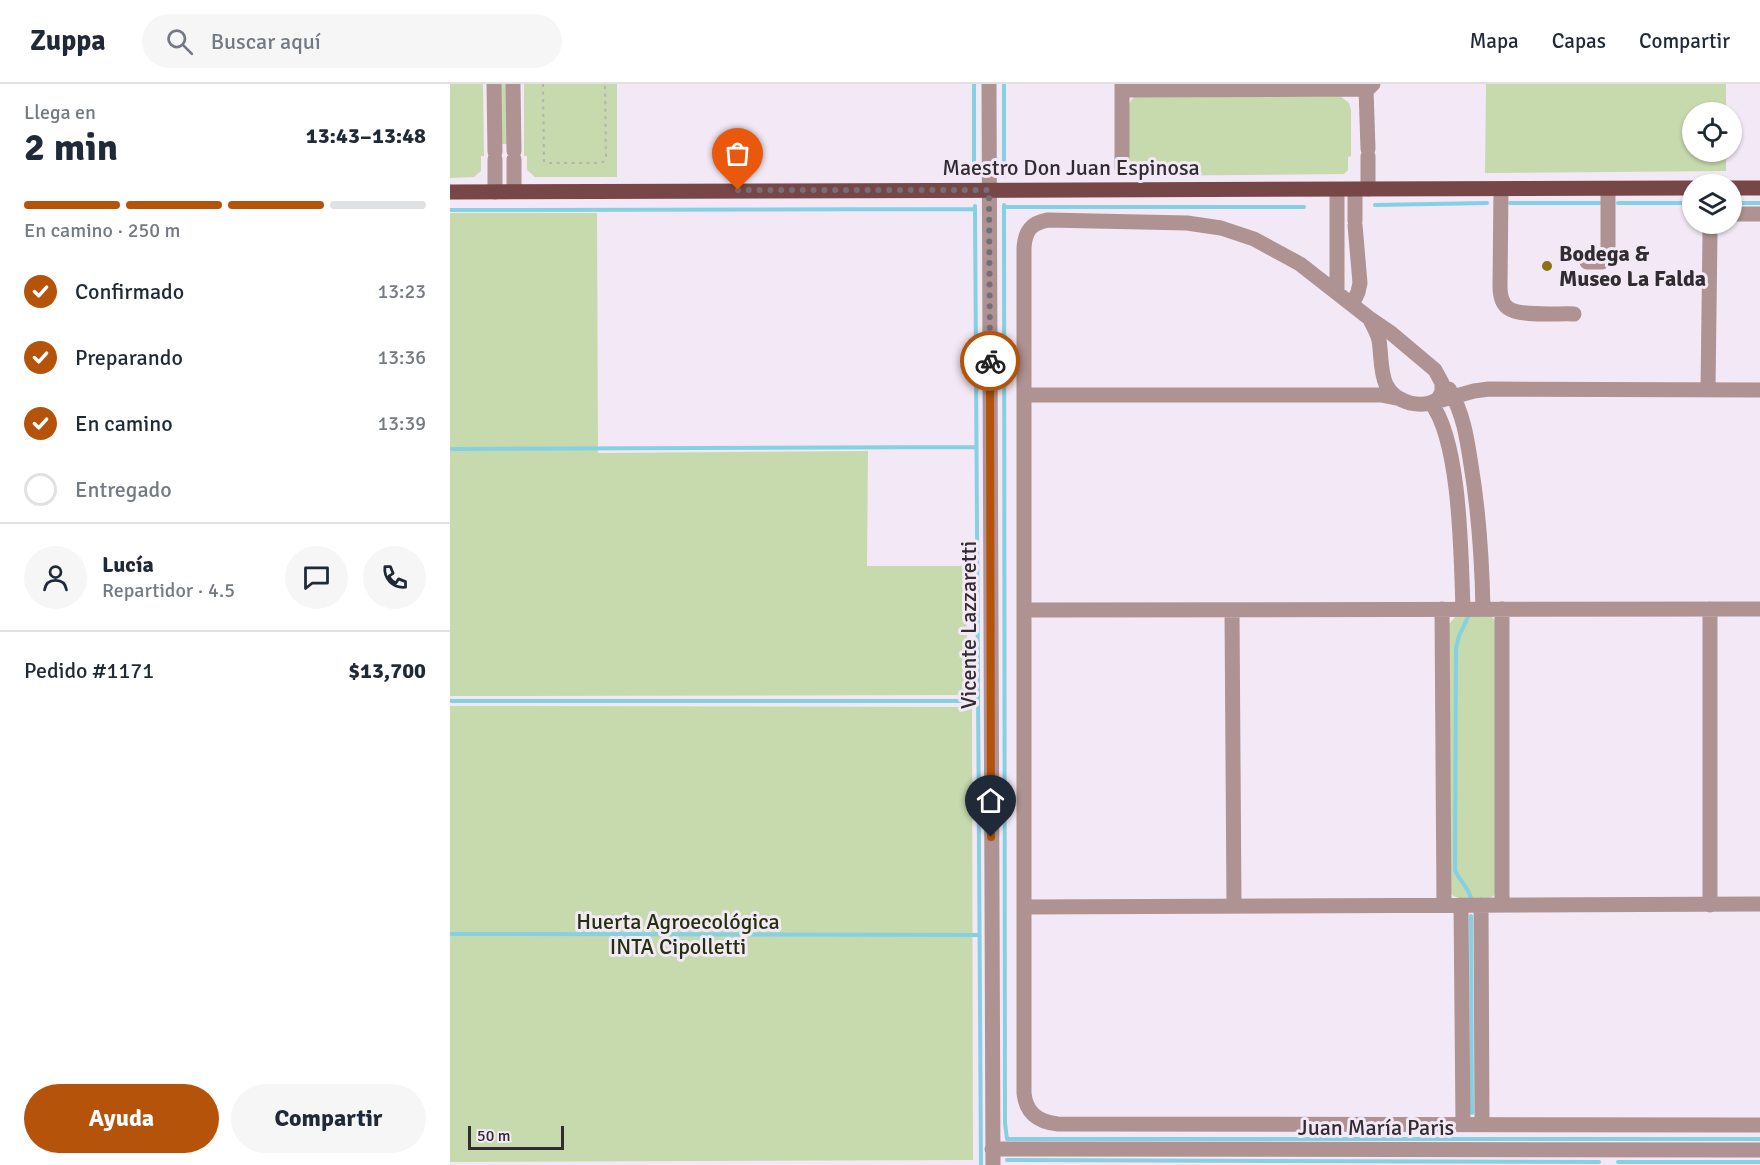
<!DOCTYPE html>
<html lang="es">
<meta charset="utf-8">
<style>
body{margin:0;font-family:Signika,sans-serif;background:#f6f6f7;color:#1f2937;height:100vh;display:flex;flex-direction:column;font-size:22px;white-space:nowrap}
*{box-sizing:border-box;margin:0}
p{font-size:20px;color:#747a83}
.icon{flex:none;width:33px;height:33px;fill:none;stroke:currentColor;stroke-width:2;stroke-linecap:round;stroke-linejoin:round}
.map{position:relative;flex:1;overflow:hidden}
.details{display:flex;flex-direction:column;background:#fff;width:450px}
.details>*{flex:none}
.tools{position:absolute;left:1232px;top:18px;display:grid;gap:12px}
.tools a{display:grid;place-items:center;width:60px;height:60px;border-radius:50%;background:#fff;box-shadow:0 2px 4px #0004;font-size:30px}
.scale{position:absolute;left:18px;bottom:15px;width:96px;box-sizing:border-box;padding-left:6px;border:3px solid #302c31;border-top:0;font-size:16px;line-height:21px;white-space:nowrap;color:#302c31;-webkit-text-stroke:4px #f3e9f6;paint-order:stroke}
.pin{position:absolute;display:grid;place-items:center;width:51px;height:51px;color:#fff;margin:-62px -26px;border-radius:50% 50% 50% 0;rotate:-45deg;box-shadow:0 0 6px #0007}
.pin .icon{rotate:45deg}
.courier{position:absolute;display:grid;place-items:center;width:60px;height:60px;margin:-30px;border:4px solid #b45309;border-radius:50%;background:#fff;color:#222;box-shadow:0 2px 8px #0007}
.summary em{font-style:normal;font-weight:700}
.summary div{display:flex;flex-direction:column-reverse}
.summary{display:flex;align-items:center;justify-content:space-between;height:102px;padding:0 24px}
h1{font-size:39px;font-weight:700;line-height:45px}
.bar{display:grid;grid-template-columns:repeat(4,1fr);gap:9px 6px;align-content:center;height:72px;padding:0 24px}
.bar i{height:8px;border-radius:4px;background:#e0e1e3}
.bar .current{background:#b45309}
.bar p{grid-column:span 4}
.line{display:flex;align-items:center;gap:15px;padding:0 24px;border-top:2px solid #e0e1e3}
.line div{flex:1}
.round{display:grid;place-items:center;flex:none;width:63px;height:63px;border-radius:32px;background:#f6f6f7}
ol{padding:0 24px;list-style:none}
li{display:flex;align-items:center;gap:18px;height:66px}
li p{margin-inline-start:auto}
li .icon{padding:6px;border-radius:50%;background:#b45309;color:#fff;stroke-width:4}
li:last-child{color:#747a83}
li i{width:33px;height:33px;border:3px solid #e0e1e3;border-radius:50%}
.button{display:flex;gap:12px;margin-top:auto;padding:12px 24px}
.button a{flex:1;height:69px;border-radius:36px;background:#b45309;color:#fff;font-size:24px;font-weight:700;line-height:69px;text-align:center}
.button a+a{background:#f6f6f7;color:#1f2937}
header{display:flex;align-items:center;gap:36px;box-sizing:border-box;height:84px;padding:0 30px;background:#fff;border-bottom:2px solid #e0e1e3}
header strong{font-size:28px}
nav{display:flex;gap:33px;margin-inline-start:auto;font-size:21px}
.search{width:420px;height:54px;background:#f6f6f7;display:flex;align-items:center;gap:15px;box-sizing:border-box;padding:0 21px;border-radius:33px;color:#747a83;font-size:22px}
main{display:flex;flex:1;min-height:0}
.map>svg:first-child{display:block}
.green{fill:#c6daae}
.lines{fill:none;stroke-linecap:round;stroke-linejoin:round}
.stream{stroke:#85d0e3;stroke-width:4}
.path{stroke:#b7afba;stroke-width:2;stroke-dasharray:3 4.5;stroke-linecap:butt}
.minor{stroke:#af9292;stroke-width:15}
.major{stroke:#774748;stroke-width:15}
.done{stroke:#746e76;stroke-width:6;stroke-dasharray:0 10.8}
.route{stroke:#b45309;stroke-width:8}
.poi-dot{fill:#8a7215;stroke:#f3e9f6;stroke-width:2}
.labels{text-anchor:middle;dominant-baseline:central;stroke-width:6;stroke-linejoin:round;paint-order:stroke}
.street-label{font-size:22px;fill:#302c31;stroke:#f3e9f6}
.poi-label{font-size:22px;font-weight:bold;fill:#302c31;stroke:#f3e9f6;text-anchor:start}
.park-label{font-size:22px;fill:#223109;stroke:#f3e9f6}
</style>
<header>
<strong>Zuppa</strong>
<div class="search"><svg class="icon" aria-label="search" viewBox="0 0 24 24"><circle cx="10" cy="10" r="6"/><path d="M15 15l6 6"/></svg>Buscar aquí</div>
<nav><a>Mapa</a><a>Capas</a><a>Compartir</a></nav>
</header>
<main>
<section class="details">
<div class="summary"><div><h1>2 min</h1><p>Llega en</p></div><em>13:43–13:48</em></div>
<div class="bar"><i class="current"></i><i class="current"></i><i class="current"></i><i></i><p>En camino · 250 m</p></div>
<ol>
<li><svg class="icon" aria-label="check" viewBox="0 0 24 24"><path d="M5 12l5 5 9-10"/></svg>Confirmado<p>13:23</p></li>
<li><svg class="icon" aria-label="check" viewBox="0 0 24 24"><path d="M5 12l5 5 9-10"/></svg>Preparando<p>13:36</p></li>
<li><svg class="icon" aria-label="check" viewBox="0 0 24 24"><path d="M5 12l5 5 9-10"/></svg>En camino<p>13:39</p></li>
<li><i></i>Entregado</li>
</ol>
<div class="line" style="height:108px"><a class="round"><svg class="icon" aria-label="person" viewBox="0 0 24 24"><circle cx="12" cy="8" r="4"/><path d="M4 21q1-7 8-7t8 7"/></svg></a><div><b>Lucía</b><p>Repartidor · 4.5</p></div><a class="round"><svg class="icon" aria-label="chat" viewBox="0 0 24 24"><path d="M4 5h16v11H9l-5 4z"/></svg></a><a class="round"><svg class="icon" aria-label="phone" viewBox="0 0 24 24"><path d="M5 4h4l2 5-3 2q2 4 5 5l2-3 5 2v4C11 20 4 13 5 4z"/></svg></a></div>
<div class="line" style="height:78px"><div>Pedido #1171</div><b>$13,700</b></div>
<div class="button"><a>Ayuda</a><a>Compartir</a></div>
</section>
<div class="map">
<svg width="1310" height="1081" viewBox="0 0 1310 1081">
<rect width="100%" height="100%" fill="#f3e9f6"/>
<path class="green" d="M 0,0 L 33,0 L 34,72 L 31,72 L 31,87 L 24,93 L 0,94 Z
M 48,0 L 59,0 L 60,60 L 49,60 Z
M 74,0 L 167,0 L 167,93 L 85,93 L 77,86 L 77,72 L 74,72 Z
M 1036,0 L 1276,0 L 1276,28 L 1242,28 L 1242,68 L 1276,68 L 1276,87 L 1035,89 Z
M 890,12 L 899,19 L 901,26 L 901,72 L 898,73 L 898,86 L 894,90 L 676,92 C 676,74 669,22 685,13 Z
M 0,129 L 147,129 L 148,369 L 418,367 L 417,482 L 517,482 L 517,611 L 0,612 Z
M 1006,532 L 1041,532 L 1046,537 L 1046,810 C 1037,818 1010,818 1001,810 L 999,540 Z
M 0,622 L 522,623 L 523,1076 L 0,1078 Z"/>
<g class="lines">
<path class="stream" d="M 554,0 L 554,92
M 524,90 L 524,0
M 1060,119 L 1150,119
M 1168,119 L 1242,119
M 1281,119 L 1310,119
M 554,121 L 555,1039 L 557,1055 L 1310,1055
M 925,121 L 1037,119
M 525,122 L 531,1081
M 554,123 L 854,123
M 0,126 L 525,125
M 0,365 L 526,363
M 1019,531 L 1009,552 L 1006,564 L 1005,786 C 1009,797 1019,803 1021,815
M 0,617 L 528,617
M 1021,832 L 1022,1029
M 0,850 L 529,851
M 557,1076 L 1149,1078
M 1168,1078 L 1310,1078"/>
<path class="path" d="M 93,0 L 94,77 L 99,79 L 149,79 L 153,78 L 156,73 L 155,0"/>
<path class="minor" d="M 44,0 L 45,68
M 63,0 L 64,67
M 539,0 L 543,1081
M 672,0 L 672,84
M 916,5 L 918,65
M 672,6 L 912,5 L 919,4 L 923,0
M 918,72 L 918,105
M 45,75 L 45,108
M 64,75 L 64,107
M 1051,105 L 1050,202 C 1050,210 1051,219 1058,224 C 1069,233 1109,229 1124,230
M 887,106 L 887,209
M 905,106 L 905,137
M 1281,130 L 1310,130
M 1137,178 L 1152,178 L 1158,170 L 1158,105
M 902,221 L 908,208 L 910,199 L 905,141
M 919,234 C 923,241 927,248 929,256 C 933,282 927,310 960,319 C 970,321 980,321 988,315 L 992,308 L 992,299 L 985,286 L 941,249 L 919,234 L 850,180 L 804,155 L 771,144 L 737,139 L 598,136 C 581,139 575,147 574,164 L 574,1009 C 576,1029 588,1038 608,1040 L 1310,1041
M 999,305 C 1013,328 1017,354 1021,381 C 1029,429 1032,477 1033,525
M 1258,306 L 1260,149 L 1263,140
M 574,311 L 931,311 L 951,315
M 992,525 L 994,821
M 1013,525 C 1011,475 1011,358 981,319 L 1024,307 L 1039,305 L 1310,306
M 1052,525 L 1052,821
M 1260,525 L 1260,821
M 574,526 L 1310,525
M 782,526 L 784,822
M 1011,821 L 1013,1040
M 1031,821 L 1032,1040
M 574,823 L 1310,820
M 542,1065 L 1310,1066"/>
<path class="major" d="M 1281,104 L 1310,104
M 0,108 L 1242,104"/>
</g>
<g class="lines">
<path class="done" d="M 288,106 L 539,106 L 540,277"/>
<path class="route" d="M 540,277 L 541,753"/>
</g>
<circle class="poi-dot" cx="1097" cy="182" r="6"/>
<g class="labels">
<g class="street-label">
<text x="621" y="83">Maestro Don Juan Espinosa</text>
<text transform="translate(518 541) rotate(-90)">Vicente Lazzaretti</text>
<text x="926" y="1043">Juan María Paris</text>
</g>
<g class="poi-label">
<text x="1109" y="169">Bodega &amp;<tspan x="1109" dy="25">Museo La Falda</tspan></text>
</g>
<g class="park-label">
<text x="228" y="837">Huerta Agroecológica<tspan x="228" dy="25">INTA Cipolletti</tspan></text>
</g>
</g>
</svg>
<div class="tools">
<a><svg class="icon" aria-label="locate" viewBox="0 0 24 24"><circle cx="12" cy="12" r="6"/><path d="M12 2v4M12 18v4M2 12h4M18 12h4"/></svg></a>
<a><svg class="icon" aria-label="layers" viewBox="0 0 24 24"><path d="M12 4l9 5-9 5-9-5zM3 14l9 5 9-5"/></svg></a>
</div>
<div class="scale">50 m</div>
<div class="pin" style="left:288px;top:106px;background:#ea580c"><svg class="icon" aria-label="bag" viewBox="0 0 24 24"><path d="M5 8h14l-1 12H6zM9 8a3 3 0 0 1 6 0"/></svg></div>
<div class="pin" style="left:541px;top:753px;background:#1f2937"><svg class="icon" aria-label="home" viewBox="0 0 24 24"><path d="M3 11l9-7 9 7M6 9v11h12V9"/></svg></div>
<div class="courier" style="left:540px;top:277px"><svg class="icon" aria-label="bike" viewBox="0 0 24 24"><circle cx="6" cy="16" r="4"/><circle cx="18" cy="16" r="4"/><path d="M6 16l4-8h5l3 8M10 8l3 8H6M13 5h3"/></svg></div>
</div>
</main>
